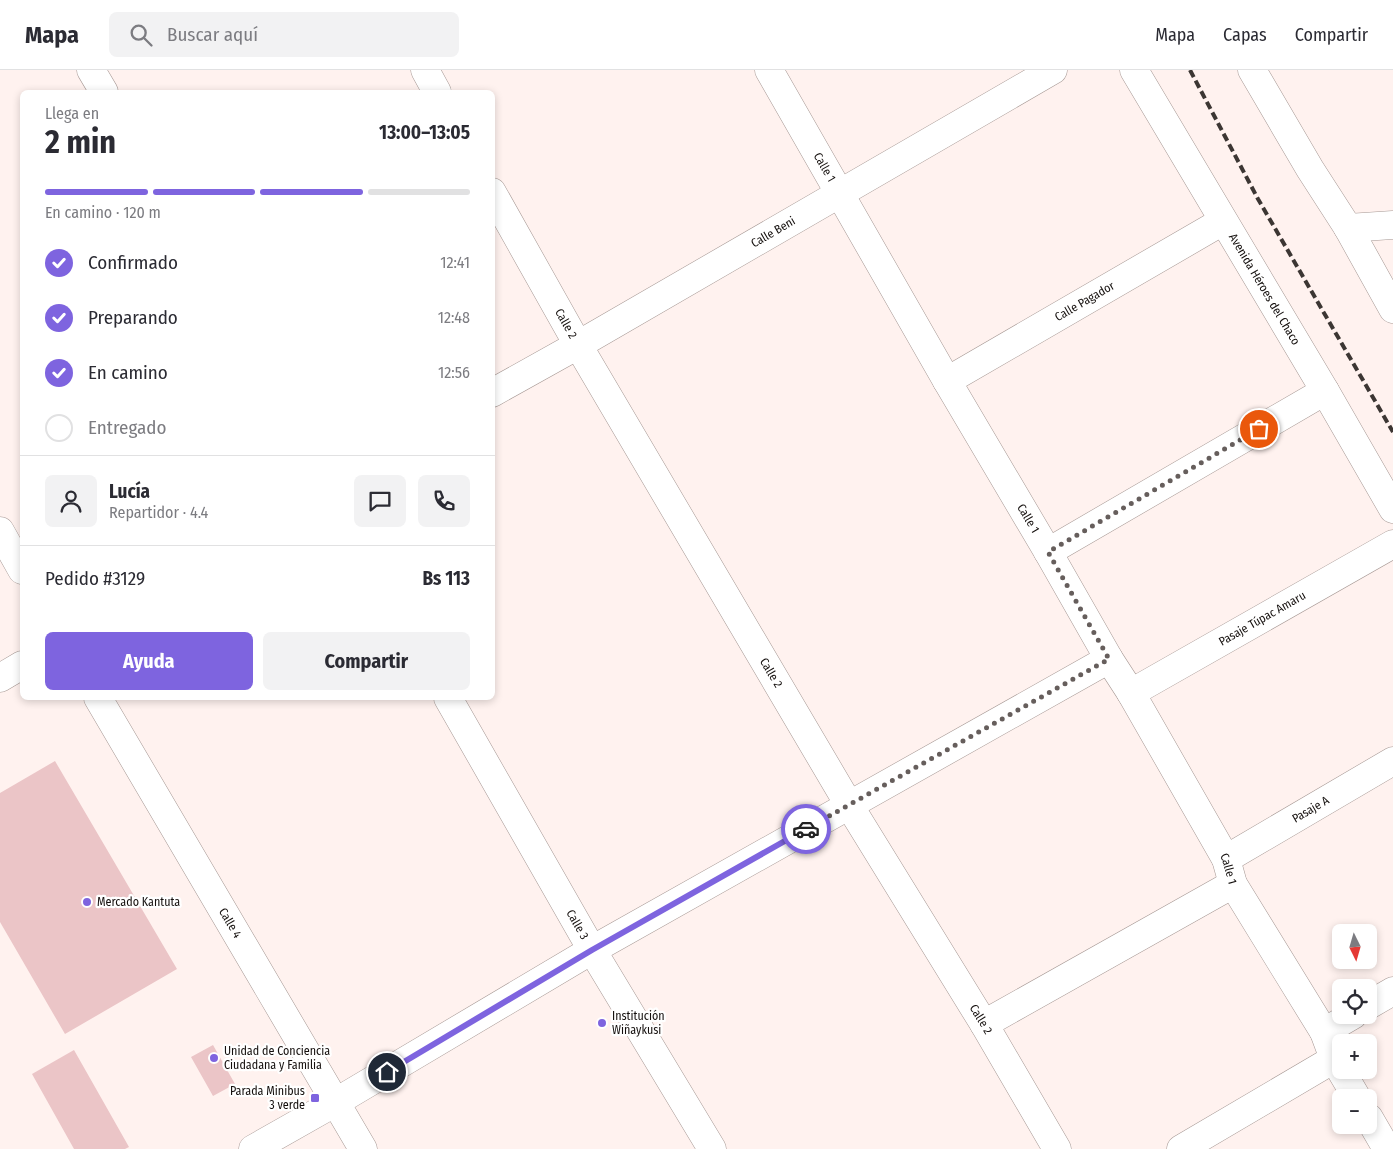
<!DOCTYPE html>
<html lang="es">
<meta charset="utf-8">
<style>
body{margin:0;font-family:"Fira Sans Condensed",sans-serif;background:#f2f2f3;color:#2b2b33;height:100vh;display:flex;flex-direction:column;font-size:19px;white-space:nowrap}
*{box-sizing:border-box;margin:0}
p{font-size:16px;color:#7c7c81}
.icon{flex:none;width:28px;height:28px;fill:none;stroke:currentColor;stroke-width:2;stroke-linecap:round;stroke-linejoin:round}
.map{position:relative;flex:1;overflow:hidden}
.sheet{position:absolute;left:20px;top:20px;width:475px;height:610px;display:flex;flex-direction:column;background:#fff;border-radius:8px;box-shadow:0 2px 8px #0003}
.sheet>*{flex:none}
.needle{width:32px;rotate:175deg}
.fabs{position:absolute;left:1332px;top:854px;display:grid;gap:10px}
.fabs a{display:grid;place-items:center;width:45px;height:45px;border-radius:8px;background:#fff;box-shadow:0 2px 8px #0003;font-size:25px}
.pin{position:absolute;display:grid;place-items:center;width:42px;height:42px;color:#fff;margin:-21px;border:2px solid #fff;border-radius:50%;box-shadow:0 1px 5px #0007}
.courier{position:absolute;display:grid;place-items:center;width:50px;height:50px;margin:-25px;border:4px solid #7e64df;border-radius:50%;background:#fff;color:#222;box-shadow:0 1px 6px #0007}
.summary em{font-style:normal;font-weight:700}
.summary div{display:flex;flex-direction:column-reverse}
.summary{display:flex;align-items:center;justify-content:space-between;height:85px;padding:0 25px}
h1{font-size:32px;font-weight:700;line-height:38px}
.bar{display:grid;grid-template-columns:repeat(4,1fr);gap:8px 5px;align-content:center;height:60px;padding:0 25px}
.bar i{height:6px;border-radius:4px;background:#e1e1e2}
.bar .selected{background:#7e64df}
.bar p{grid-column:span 4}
.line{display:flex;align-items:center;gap:12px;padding:0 25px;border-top:1px solid #e1e1e2}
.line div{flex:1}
.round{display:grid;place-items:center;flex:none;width:52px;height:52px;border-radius:8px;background:#f2f2f3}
ol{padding:0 25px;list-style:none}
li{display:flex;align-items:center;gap:15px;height:55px}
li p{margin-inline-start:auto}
li .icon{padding:5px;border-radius:50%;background:#7e64df;color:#fff;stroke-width:4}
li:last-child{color:#7c7c81}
li i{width:28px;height:28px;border:2px solid #e1e1e2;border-radius:50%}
.primary-button{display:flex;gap:10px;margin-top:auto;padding:10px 25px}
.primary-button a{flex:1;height:58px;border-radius:8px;background:#7e64df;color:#fff;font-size:20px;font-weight:700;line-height:58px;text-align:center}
.primary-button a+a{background:#f2f2f3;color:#2b2b33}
header{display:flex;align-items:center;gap:30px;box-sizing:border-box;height:70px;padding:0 25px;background:#fff;border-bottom:1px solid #e1e1e2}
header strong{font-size:24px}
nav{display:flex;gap:28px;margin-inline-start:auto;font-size:18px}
.search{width:350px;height:45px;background:#f2f2f3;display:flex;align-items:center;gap:12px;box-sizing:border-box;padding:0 18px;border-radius:8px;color:#7c7c81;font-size:19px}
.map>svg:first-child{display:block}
.building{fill:#ebc5c7}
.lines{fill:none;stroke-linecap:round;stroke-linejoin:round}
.minor-casing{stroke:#a69894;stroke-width:29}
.major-casing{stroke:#a69894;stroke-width:29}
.minor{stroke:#fff;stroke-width:28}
.major{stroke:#fff;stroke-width:28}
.rail{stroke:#3c3633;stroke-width:4;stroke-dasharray:8 4;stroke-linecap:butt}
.done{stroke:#665e5c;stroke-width:5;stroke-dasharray:0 9}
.route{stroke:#7e64df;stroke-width:6}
.poi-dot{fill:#7e64df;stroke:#fff;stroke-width:2}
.labels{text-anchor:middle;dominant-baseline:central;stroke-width:4.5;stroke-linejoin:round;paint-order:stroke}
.street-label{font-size:12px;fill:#140f0d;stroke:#fff}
.poi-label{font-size:12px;fill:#140f0d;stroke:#fff;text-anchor:start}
</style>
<header>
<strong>Mapa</strong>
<div class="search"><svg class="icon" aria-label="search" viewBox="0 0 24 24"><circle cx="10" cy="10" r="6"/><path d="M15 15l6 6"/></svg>Buscar aquí</div>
<nav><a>Mapa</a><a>Capas</a><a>Compartir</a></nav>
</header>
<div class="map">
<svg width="1393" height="1079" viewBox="0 0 1393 1079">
<rect width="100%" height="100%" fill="#fff2ef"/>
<path class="building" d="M 55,691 L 177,899 L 65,964 L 0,852 L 0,723 Z
M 213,975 L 235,1014 L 213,1026 L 191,987 Z
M 74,980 L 129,1077 L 125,1079 L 74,1079 L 32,1004 Z"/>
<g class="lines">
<defs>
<g id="minor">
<path d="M 91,0 L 104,22"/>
<path d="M 425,0 L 437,22"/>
<path id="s1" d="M 769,0 L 947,311 L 1048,482 L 1109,589 L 1131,623 L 1226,789 L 1233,814 L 1324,962 L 1334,989 L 1357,1028"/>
<path id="s2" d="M 492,122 L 578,275 L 849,735 L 984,954 L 1057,1079"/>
<path d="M 1348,158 L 1393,155"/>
<path id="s3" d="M 947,311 L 1223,151"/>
<path id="s4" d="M 492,323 L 578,275 L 1053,0"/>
<path d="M 0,461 L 22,500"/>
<path d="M 1048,482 L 1325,321"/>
<path d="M 0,608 L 22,595"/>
<path id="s5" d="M 1131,623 L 1393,474"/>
<path id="s6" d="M 98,628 L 363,1079"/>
<path id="s7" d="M 448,628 L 592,880 L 712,1079"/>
<path id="s8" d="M 1226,789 L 1393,691"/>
<path d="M 1369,935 L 1393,921"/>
<path d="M 984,954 L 1233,814"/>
<path d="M 1324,962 L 1353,945"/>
<path d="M 1369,1048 L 1387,1079"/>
<path d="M 253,1079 L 336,1032 L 592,880 L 1109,589"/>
<path d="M 1181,1079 L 1334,989"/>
</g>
<g id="major">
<path id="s9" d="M 1134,0 L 1325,321 L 1393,439"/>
<path d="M 1252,0 L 1310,99 L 1348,158 L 1393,239"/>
</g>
</defs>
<use href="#minor" class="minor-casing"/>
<use href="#major" class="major-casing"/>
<use href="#minor" class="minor"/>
<use href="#major" class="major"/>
<path class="rail" d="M 1190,0 L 1258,129 L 1393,362"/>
</g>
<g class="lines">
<path class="done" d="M 806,759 L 1109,589 L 1048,482 L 1259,359"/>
<path class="route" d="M 387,1002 L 592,880 L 806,759"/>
</g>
<g class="poi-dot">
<circle cx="87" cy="832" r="5"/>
<circle cx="602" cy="953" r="5"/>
<circle cx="214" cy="988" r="5"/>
<rect x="310" y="1023" width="10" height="10" rx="2.5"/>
</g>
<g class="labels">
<g class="street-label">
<text stroke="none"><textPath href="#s1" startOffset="112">Calle 1</textPath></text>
<text stroke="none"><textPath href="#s4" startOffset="324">Calle Beni</textPath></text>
<text stroke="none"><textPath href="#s9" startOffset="255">Avenida Héroes del Chaco</textPath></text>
<text stroke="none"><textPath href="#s3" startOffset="159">Calle Pagador</textPath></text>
<text stroke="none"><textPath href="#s2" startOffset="151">Calle 2</textPath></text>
<text stroke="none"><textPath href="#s1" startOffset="518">Calle 1</textPath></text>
<text stroke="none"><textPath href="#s5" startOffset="151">Pasaje Túpac Amaru</textPath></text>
<text stroke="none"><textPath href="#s2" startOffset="556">Calle 2</textPath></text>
<text stroke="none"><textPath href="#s8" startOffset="98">Pasaje A</textPath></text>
<text stroke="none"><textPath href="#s1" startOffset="922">Calle 1</textPath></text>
<text stroke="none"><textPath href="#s6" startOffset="261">Calle 4</textPath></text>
<text stroke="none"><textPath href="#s7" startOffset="261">Calle 3</textPath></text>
<text stroke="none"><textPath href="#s2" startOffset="961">Calle 2</textPath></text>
</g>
<g class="poi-label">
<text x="97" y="832">Mercado Kantuta</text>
<text x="612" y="946">Institución<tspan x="612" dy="14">Wiñaykusi</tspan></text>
<text x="224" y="981">Unidad de Conciencia<tspan x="224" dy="14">Ciudadana y Familia</tspan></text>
<text x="305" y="1021" text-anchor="end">Parada Minibus<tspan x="305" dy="14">3 verde</tspan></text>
</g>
</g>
</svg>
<div class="fabs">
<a><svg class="needle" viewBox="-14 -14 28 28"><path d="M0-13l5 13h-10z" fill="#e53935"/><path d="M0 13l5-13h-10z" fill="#7c7c81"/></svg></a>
<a><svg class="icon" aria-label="locate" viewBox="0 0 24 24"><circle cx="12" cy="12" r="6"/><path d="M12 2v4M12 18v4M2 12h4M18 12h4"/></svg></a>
<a>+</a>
<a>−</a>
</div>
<div class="pin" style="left:1259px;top:359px;background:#ea580c"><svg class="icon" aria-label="bag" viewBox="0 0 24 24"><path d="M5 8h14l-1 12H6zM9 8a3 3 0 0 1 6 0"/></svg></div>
<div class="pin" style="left:387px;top:1002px;background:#1f2937"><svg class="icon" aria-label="home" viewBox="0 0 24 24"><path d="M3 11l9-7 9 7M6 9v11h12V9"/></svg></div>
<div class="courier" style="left:806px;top:759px"><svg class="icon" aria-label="car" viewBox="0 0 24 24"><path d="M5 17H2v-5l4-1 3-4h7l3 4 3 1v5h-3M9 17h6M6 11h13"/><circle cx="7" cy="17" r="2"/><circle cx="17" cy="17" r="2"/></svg></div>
<section class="sheet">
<div class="summary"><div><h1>2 min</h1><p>Llega en</p></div><em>13:00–13:05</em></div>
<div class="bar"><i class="selected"></i><i class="selected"></i><i class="selected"></i><i></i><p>En camino · 120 m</p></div>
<ol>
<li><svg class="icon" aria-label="check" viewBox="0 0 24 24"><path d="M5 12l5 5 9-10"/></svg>Confirmado<p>12:41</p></li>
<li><svg class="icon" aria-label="check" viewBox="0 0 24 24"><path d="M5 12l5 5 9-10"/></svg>Preparando<p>12:48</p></li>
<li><svg class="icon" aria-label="check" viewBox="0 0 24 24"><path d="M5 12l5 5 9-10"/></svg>En camino<p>12:56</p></li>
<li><i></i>Entregado</li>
</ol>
<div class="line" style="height:90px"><a class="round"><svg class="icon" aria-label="person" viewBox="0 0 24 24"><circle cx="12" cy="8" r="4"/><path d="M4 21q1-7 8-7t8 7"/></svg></a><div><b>Lucía</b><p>Repartidor · 4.4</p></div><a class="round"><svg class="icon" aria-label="chat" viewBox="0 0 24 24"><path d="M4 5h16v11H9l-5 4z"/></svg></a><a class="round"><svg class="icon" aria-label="phone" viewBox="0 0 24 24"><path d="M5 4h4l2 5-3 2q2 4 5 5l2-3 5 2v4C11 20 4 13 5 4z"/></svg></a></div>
<div class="line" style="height:65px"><div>Pedido #3129</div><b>Bs 113</b></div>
<div class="primary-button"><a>Ayuda</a><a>Compartir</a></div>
</section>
</div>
